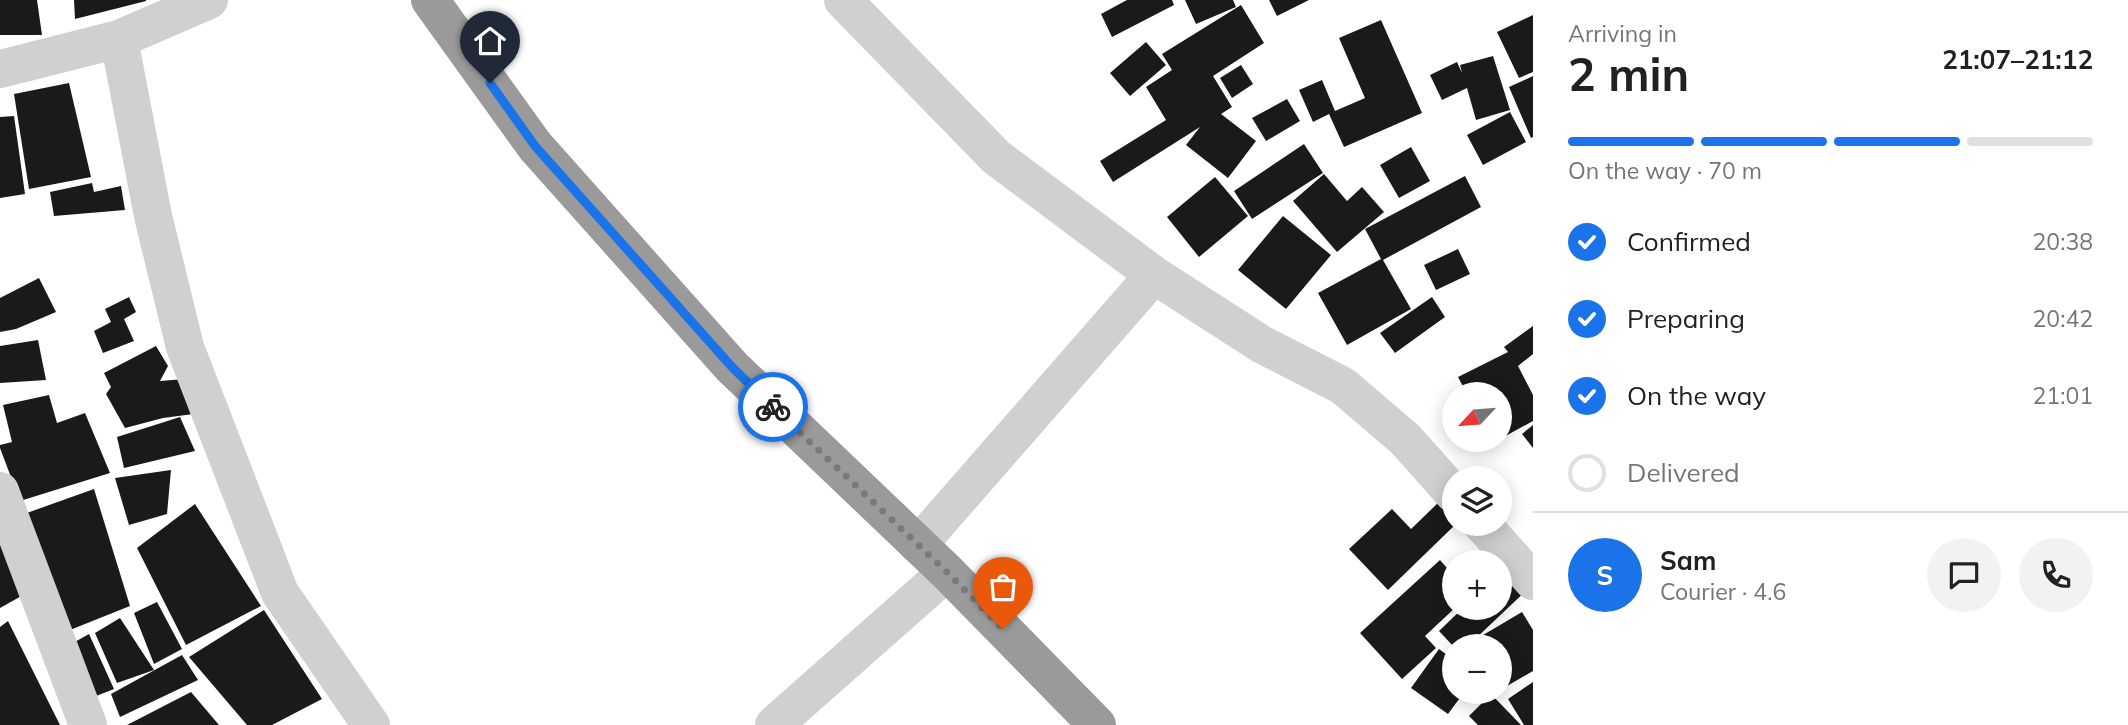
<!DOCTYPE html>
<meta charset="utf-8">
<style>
body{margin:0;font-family:Mulish,sans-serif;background:#f2f2f2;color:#202124;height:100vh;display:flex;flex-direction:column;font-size:26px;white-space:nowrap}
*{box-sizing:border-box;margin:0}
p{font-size:23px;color:#757577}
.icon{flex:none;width:38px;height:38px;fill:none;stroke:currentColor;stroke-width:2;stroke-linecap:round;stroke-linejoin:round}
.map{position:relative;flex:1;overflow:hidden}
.details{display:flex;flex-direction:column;background:#fff;width:595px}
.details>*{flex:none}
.needle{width:46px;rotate:244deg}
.fabs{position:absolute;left:1442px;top:382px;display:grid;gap:14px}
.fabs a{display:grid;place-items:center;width:70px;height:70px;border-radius:50%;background:#fff;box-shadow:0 4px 18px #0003;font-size:35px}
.pin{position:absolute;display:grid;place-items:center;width:60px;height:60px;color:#fff;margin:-72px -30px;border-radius:50% 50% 50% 0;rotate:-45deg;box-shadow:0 0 7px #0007}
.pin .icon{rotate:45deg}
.courier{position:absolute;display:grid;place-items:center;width:70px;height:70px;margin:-35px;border:5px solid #1a73e8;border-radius:50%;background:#fff;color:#222;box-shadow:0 2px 9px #0007}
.headline em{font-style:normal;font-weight:700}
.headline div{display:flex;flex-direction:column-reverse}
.headline{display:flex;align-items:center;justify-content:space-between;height:119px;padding:0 35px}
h1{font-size:46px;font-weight:700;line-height:52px}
.bar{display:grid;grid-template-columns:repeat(4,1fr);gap:10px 7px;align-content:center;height:84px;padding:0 35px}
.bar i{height:9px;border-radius:5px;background:#e0e0e0}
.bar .current{background:#1a73e8}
.bar p{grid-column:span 4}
.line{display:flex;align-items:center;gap:18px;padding:0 35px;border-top:2px solid #e0e0e0}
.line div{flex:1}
.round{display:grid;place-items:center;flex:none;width:74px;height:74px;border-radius:37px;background:#f2f2f2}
ol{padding:0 35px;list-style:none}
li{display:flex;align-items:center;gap:21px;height:77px}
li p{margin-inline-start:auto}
li .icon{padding:7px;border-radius:50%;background:#1a73e8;color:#fff;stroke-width:4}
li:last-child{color:#757577}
li i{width:38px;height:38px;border:4px solid #e0e0e0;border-radius:50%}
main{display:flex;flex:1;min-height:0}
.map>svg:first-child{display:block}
.building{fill:#1a1a1a}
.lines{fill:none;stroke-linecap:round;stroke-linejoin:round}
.minor{stroke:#d0d0d0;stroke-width:38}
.highway{stroke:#9a9a9a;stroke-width:38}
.done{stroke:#7a7a7a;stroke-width:7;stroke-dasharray:0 12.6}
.route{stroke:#1a73e8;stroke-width:9}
</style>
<main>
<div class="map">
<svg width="1533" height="725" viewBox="0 0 1533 725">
<rect width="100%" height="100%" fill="#fff"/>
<path class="building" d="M 0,0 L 37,0 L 42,35 L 0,35 Z
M 74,0 L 146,0 L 146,1 L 75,19 Z
M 1127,0 L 1172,0 L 1174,5 L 1112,37 L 1101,14 Z
M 1185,0 L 1233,0 L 1236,7 L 1196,24 Z
M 1269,0 L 1309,0 L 1277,16 Z
M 1241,5 L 1264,43 L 1213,76 L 1232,107 L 1221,114 L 1256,141 L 1228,178 L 1186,145 L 1200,127 L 1113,182 L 1100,161 L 1166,120 L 1146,87 L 1172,70 L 1162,54 Z
M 1533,15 L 1533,72 L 1519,78 L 1497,32 Z
M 1381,20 L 1422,113 L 1344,147 L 1329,114 L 1313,122 L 1299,90 L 1322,80 L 1335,111 L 1365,98 L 1339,38 Z
M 1146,42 L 1166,65 L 1130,96 L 1110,73 Z
M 1493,56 L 1510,110 L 1476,120 L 1467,88 L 1442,100 L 1430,75 L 1457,62 L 1462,73 L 1460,65 Z
M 1241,65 L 1253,84 L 1232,98 L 1220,78 Z
M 1533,76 L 1533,137 L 1531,138 L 1509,87 Z
M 69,83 L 91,177 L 29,189 L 14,94 Z
M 1287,99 L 1300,121 L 1266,141 L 1252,118 Z
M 1510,112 L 1526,142 L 1483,165 L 1467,135 Z
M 14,116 L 25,194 L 0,198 L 0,117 Z
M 1304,144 L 1323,173 L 1252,219 L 1234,191 Z
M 1411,147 L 1430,181 L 1399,198 L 1380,165 Z
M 1324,174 L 1347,201 L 1362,187 L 1384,212 L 1337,252 L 1293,201 Z
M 1465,176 L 1481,207 L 1383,260 L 1411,309 L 1347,345 L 1318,293 L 1381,259 L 1365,229 Z
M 1215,177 L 1248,216 L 1199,257 L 1167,217 Z
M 92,183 L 94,192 L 121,186 L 125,210 L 54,216 L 50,192 Z
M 1283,216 L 1331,255 L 1286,309 L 1238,270 Z
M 1458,249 L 1470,274 L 1436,290 L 1424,265 Z
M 39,278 L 56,312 L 16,329 L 0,332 L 0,298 Z
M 129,297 L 136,312 L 124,319 L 134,341 L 103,353 L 94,331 L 111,322 L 105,309 Z
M 1432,297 L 1445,317 L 1395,353 L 1380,333 Z
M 1533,326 L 1533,354 L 1518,366 L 1533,395 L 1533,421 L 1500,439 L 1500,394 L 1467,394 L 1458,377 L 1508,352 L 1504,347 Z
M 38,340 L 46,380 L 0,383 L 0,346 Z
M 156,346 L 168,366 L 160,381 L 185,379 L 201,413 L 163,418 L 125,428 L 106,394 L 111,387 L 104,373 Z
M 49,395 L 57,423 L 85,413 L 110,473 L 20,501 L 0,448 L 0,445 L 12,442 L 3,405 Z
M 180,417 L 195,451 L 124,468 L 117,437 Z
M 1533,425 L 1533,448 L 1522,434 Z
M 171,470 L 167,514 L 129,525 L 115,478 Z
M 94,489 L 130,606 L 70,630 L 24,514 Z
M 1440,501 L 1454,517 L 1454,523 L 1457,523 L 1388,590 L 1349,549 L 1392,509 L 1411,529 Z
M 195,504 L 261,606 L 186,645 L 137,548 Z
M 0,535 L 25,594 L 0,608 Z
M 1440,560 L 1454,576 L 1454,607 L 1456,607 L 1425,636 L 1436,648 L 1402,679 L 1360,633 Z
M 1508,565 L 1530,587 L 1473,641 L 1522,612 L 1533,630 L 1533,671 L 1500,690 L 1500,646 L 1453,646 L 1439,631 L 1464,607 L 1500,607 L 1500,573 Z
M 157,602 L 182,649 L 154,664 L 134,613 Z
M 264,610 L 322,699 L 272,725 L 247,725 L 189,657 Z
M 120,618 L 154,670 L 117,683 L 95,633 Z
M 8,621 L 60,725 L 0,725 L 0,627 Z
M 89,634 L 114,689 L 86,700 L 64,648 Z
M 1439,649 L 1454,660 L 1454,691 L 1465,691 L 1448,714 L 1411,688 Z
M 182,655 L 198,680 L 120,717 L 111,694 Z
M 1533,682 L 1533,725 L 1524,725 L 1508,699 Z
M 191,692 L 219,725 L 127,725 Z
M 1491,694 L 1521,725 L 1478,725 L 1469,716 Z"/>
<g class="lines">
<path class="minor" d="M 843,0 L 996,157 L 1154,275 L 1261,344 L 1343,386 L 1405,439 L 1454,494
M 119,39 L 153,216 L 185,347 L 280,593 L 371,725
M 0,69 L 119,39 L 209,0
M 0,491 L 88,725
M 1481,523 L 1533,581
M 918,545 L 1154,275
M 774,725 L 947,572"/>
<path class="highway" d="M 430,0 L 535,146 L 732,367 L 947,572 L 1097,725"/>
</g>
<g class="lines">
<path class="done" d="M 773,407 L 947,572 L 1003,629"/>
<path class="route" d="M 490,83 L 535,146 L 732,367 L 773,407"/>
</g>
</svg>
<div class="fabs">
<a><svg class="needle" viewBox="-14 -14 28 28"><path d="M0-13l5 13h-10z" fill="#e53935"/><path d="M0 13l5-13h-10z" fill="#757577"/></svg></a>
<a><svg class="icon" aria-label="layers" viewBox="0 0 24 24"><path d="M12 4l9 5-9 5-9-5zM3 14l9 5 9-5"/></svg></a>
<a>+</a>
<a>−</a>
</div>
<div class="pin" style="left:1003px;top:629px;background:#ea580c"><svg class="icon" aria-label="bag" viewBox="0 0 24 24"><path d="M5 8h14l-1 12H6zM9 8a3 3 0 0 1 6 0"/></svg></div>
<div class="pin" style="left:490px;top:83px;background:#1f2937"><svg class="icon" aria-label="home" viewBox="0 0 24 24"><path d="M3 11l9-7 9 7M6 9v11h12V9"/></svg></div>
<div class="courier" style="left:773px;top:407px"><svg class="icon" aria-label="bike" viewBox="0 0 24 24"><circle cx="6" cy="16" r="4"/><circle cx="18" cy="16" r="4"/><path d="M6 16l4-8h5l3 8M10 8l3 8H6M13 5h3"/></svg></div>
</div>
<section class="details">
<div class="headline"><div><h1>2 min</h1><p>Arriving in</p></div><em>21:07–21:12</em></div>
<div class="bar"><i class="current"></i><i class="current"></i><i class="current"></i><i></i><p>On the way · 70 m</p></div>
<ol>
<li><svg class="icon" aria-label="check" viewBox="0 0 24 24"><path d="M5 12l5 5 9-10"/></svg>Confirmed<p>20:38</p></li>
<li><svg class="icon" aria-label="check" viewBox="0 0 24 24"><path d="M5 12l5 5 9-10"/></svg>Preparing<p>20:42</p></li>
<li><svg class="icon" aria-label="check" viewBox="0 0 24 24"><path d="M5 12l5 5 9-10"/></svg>On the way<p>21:01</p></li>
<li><i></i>Delivered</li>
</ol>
<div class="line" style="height:126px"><b class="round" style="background:#1a73e8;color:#fff">S</b><div><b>Sam</b><p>Courier · 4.6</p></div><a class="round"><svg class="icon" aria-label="chat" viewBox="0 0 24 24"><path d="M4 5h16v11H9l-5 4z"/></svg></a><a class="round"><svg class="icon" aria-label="phone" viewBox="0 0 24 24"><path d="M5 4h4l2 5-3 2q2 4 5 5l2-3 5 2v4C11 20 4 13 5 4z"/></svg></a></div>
</section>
</main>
